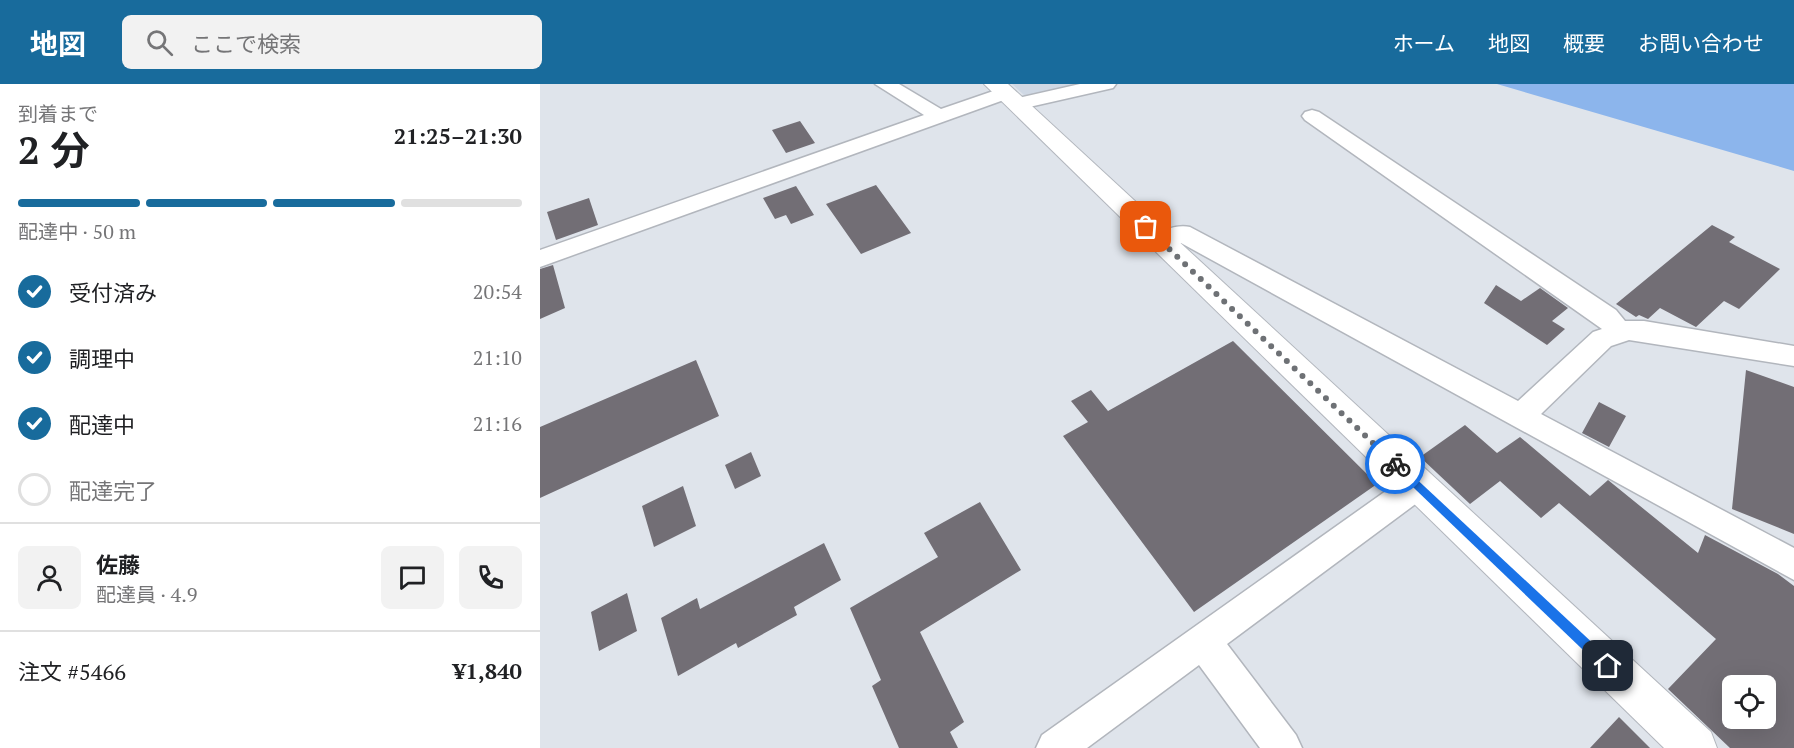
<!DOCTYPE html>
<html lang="ja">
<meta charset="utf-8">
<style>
body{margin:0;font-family:"PT Serif","Noto Sans JP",serif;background:#f2f2f2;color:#202124;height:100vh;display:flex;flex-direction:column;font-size:22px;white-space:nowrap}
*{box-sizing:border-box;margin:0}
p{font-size:20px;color:#757577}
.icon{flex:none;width:33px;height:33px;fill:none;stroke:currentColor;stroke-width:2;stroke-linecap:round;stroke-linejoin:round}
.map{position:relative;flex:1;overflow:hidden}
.details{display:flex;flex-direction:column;background:#fff;width:540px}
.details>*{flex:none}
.fabs{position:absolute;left:1182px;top:591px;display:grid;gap:12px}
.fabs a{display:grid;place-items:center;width:54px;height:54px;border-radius:9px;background:#fff;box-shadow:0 6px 24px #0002;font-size:30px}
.pin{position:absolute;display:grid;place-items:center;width:51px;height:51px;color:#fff;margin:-26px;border-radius:12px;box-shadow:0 3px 9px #0006}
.courier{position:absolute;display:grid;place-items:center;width:60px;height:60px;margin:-30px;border:4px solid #1a73e8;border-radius:50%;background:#fff;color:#222;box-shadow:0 2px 8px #0007}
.headline em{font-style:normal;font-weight:700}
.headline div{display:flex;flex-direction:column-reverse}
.headline{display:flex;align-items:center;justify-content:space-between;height:102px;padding:0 18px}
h1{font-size:39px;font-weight:700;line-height:45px}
.bar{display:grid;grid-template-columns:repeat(4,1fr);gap:9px 6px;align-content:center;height:72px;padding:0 18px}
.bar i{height:8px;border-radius:4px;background:#e0e0e0}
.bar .on{background:#186b9c}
.bar p{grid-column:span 4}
.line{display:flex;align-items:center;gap:15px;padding:0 18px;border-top:2px solid #e0e0e0}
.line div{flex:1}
.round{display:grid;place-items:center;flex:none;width:63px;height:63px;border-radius:9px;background:#f2f2f2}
ol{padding:0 18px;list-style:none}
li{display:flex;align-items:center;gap:18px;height:66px}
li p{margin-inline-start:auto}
li .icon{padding:6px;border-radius:50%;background:#186b9c;color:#fff;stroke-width:4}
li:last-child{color:#757577}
li i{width:33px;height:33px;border:3px solid #e0e0e0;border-radius:50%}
header{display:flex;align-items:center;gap:36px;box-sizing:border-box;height:84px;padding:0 30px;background:#186b9c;color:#fff}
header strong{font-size:28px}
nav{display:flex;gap:33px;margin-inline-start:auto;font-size:21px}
.search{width:420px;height:54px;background:#f2f2f2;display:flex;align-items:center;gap:15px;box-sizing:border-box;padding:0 21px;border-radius:9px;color:#757577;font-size:22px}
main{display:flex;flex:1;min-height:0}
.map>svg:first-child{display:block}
.built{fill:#cfd8e4}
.forest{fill:#8cb5ec}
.building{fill:#726e75;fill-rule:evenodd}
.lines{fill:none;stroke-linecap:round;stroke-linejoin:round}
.minor-casing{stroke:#b2b6bd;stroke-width:3}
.major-casing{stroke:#b2b6bd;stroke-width:2}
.minor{fill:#fff;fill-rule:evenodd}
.major{fill:#fff;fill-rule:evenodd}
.route{fill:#1a73e8}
.done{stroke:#6e7175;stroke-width:6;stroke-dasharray:0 10.8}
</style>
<header>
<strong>地図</strong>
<div class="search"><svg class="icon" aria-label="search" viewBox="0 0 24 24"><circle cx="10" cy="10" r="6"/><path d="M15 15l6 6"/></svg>ここで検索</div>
<nav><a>ホーム</a><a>地図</a><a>概要</a><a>お問い合わせ</a></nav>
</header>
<main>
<section class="details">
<div class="headline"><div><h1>2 分</h1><p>到着まで</p></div><em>21:25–21:30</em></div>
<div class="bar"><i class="on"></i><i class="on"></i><i class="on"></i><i></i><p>配達中 · 50 m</p></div>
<ol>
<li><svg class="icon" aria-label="check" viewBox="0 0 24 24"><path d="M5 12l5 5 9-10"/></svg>受付済み<p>20:54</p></li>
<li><svg class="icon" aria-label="check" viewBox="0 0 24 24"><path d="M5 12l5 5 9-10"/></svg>調理中<p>21:10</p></li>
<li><svg class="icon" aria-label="check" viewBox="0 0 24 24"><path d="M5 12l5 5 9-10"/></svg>配達中<p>21:16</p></li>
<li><i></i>配達完了</li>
</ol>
<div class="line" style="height:108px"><a class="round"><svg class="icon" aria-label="person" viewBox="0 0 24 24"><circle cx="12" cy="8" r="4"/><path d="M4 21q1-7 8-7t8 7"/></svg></a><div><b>佐藤</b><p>配達員 · 4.9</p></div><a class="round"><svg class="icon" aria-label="chat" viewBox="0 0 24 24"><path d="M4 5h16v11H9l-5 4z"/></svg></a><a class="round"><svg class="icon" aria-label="phone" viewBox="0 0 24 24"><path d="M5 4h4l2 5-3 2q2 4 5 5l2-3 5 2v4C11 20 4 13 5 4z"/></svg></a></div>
<div class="line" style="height:78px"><div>注文 #5466</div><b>¥1,840</b></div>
</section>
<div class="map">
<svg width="1254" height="664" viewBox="0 0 1254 664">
<rect width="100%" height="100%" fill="#dfe4eb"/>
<path class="built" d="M 472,0 L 544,0 L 485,12 Z"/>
<path class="forest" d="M 957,0 L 1254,0 L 1254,87 L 1234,81 Z"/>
<path class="building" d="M 260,37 L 275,59 L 246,69 L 232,46 Z
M 336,101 L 371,149 L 321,170 L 286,120 Z
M 256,102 L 274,131 L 251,140 L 246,131 L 235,135 L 223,114 Z
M 49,114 L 58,141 L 16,156 L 7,128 Z
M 1172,141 L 1195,153 L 1189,158 L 1240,185 L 1199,225 L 1184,217 L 1156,243 L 1120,224 L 1108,235 L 1099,231 L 1096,233 L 1076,220 Z
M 13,181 L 25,224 L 0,235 L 0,185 Z
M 956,201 L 981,217 L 1000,204 L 1028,224 L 1012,237 L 1025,245 L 1007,261 L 944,219 Z
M 693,257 L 837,400 L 654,528 L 523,352 L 548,338 L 531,317 L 551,306 L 568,327 Z
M 156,276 L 179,332 L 0,414 L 0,343 Z
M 1206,286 L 1254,303 L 1254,450 L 1192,425 Z
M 1059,318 L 1086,332 L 1069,363 L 1042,349 Z
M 925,341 L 957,369 L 980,353 L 1050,412 L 1068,396 L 1158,469 L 1165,451 L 1238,490 L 1254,502 L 1254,664 L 1190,664 L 1128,605 L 1176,555 L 1019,419 L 1001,434 L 960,397 L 930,420 L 880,373 ZM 1192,602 L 1226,602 L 1226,634 L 1192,634 Z
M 211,368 L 221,392 L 195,405 L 185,381 Z
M 143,402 L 156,442 L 114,463 L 102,422 Z
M 440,418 L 481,486 L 380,548 L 424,638 L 410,648 L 418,664 L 359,664 L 332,602 L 341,596 L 310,524 L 398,473 L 384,449 Z
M 284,459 L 301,496 L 254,523 L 257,531 L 198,564 L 196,559 L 138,592 L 121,534 L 157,514 L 160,525 Z
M 87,509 L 97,547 L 59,567 L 51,528 Z
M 1079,633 L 1110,664 L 1050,664 Z"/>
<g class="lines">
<defs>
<path id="minor" d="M 335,0 L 359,0 L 401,25 L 465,3 L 475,9 L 472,13 L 0,183 L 0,166 L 384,31 Z
M 540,0 L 576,0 L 573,4 L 476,26 L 466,20 L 469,16 Z
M 772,26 L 779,28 L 1076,226 L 1085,237 L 1104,237 L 1254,262 L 1254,282 L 1089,256 L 1071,262 L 1001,330 L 1254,464 L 1254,496 L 641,159 L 622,166 L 614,164 L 610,158 C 617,146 638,140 650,143 L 978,317 L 1053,248 L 1062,245 L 765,36 L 762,32 L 765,28 Z
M 878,388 L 889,392 L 893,401 L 889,410 L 687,560 L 756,651 L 762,664 L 720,664 L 659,581 L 547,664 L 496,664 L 502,651 L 867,392 Z"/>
<path id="major" d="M 444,0 L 468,0 L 1171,648 L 1177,664 L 1124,664 Z"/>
</defs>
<use href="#minor" class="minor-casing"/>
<use href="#major" class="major-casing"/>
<use href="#minor" class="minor"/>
<use href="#major" class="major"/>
</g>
<path class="route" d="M 855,375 L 1073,578 L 1073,586 L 1064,586 L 852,383 L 850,380 Z"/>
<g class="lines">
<path class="done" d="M 606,143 L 855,380"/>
</g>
</svg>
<div class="fabs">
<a><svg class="icon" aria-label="locate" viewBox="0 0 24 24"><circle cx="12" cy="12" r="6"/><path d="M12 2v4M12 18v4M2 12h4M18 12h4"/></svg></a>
</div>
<div class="pin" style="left:606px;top:143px;background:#ea580c"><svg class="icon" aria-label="bag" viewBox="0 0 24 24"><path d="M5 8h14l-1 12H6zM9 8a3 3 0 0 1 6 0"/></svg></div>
<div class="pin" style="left:1068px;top:582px;background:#1f2937"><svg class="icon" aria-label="home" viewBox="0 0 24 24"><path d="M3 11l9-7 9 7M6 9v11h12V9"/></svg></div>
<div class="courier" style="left:855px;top:380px"><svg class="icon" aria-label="bike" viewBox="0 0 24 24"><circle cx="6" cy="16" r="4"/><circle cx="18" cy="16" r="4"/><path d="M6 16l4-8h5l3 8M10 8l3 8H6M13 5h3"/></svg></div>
</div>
</main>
